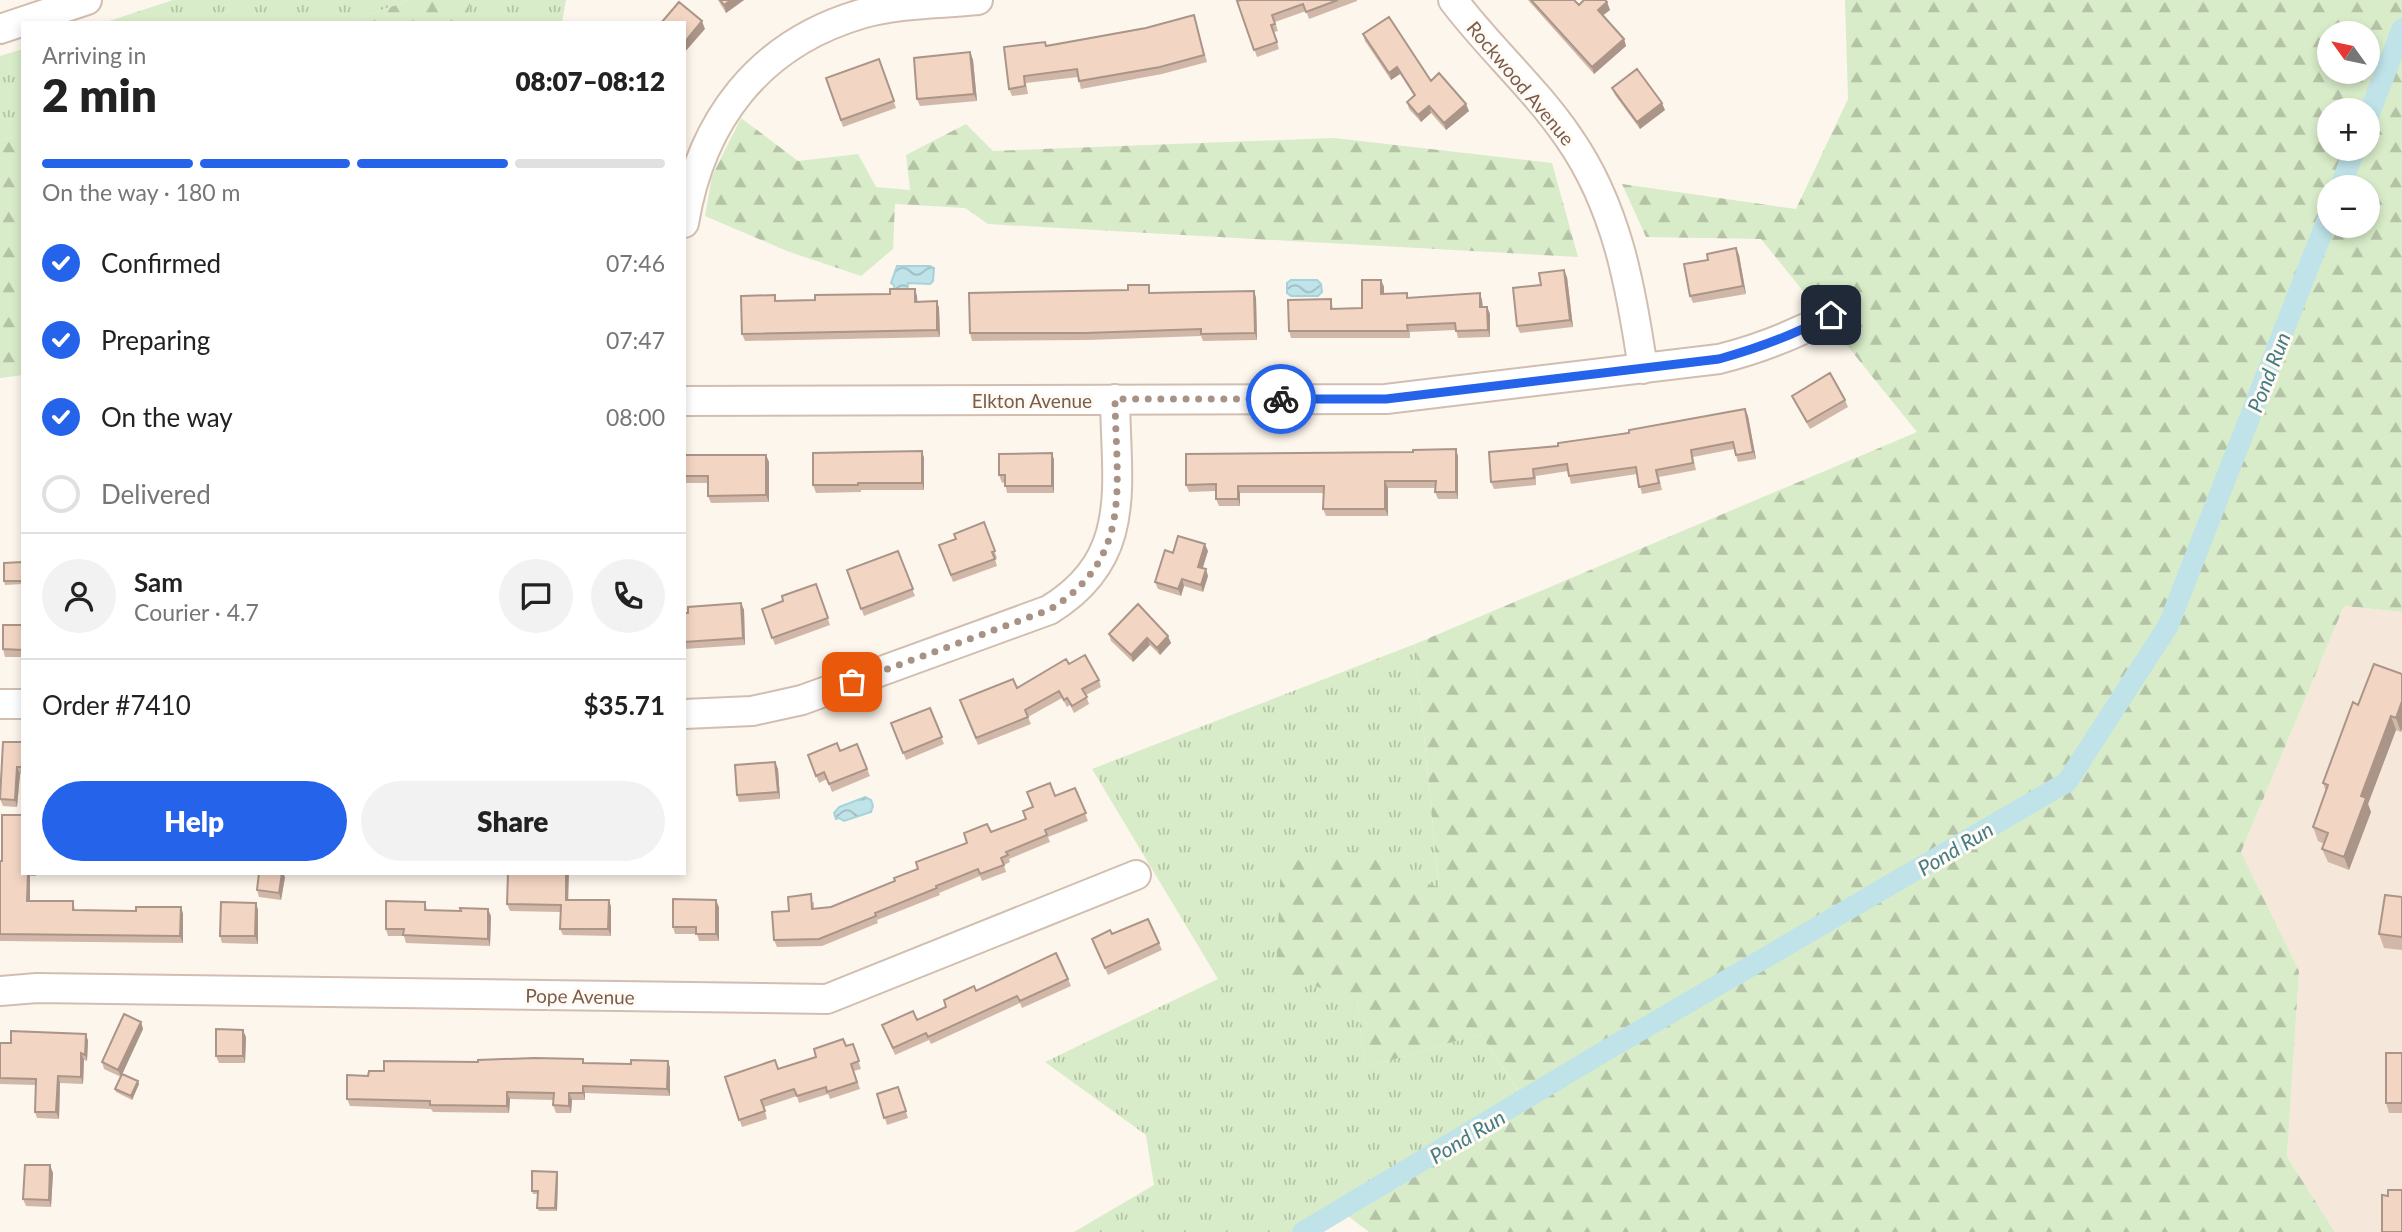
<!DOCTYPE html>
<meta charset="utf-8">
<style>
body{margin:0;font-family:Lato,sans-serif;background:#f2f2f2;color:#222;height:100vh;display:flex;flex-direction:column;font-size:26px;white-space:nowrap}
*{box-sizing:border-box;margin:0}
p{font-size:23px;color:#767676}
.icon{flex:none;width:38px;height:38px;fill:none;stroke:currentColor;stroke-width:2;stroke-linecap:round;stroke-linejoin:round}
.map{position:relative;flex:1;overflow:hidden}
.sheet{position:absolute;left:21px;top:21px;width:665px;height:854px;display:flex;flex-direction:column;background:#fff;border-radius:0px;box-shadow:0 4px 10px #0003}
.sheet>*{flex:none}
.needle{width:46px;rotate:303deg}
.buttons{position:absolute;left:2317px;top:21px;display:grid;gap:14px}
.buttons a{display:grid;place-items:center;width:63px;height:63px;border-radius:50%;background:#fff;box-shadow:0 4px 10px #0003;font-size:35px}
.pin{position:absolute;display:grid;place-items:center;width:60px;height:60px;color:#fff;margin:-30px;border-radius:14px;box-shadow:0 4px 10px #0006}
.courier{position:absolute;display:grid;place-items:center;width:70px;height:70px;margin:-35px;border:5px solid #2563eb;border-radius:50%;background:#fff;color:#222;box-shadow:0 2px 9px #0007}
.headline em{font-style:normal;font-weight:800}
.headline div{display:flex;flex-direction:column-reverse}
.headline{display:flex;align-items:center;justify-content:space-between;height:119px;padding:0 21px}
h1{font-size:46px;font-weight:800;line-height:52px}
.bar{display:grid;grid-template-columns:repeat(4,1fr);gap:10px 7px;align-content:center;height:84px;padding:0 21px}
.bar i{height:9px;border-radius:5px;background:#e0e0e0}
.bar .selected{background:#2563eb}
.bar p{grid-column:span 4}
.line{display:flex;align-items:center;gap:18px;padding:0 21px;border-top:2px solid #e0e0e0}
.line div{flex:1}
.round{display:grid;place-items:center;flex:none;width:74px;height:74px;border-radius:37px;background:#f2f2f2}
ol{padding:0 21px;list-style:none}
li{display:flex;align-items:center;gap:21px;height:77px}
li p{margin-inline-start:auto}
li .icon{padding:7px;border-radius:50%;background:#2563eb;color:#fff;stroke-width:4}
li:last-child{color:#767676}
li i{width:38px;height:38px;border:4px solid #e0e0e0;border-radius:50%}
.action{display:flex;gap:14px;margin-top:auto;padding:14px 21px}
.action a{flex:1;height:80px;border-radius:42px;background:#2563eb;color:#fff;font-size:28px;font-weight:800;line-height:80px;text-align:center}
.action a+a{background:#f2f2f2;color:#222}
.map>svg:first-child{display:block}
.residential{fill:#f5e8da}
.grass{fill:url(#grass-tufts)}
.forest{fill:url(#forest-firs);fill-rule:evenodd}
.water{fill:url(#water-waves);stroke:#a5d3da;stroke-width:2}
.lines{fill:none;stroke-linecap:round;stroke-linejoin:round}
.canal{stroke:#bfe3e8;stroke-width:21}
.minor-casing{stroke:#d1beb0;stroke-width:32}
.minor{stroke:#fff;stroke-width:28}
.wall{fill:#d1b7a8}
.shaded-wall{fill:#aa9588}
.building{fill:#f3d5c3;stroke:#aa9588;stroke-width:2}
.done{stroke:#a89285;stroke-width:7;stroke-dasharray:0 12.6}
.route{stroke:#2563eb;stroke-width:9}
.labels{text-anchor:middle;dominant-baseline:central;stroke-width:6;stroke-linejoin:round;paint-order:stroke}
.street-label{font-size:19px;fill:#7a5c4d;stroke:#fffaf3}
.water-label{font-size:21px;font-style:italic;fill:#437c86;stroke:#fffaf3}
</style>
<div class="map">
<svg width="2402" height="1232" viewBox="0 0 2402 1232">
<defs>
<pattern id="grass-tufts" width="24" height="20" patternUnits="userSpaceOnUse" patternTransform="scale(1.75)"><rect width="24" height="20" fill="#d8ecc9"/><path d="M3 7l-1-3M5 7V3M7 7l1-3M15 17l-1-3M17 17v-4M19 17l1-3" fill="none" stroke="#b4c2a5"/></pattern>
<pattern id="forest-firs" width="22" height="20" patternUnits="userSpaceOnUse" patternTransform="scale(1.75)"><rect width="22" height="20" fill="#d8ecc9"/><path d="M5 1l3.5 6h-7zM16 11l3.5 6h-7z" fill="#b4c2a5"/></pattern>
<pattern id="water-waves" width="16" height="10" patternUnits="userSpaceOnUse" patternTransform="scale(1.75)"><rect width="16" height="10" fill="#bfe3e8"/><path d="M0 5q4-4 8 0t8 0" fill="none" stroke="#a0bbbe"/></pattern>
</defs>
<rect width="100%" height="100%" fill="#fdf6ec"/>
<path class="residential" d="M 2344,606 L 2402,612 L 2402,1232 L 2335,1232 L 2287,1157 L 2299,971 L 2241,852 Z"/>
<path class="grass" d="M 173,0 L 411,0 L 344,23 L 103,23 Z
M 471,0 L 566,0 L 562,23 L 466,23 Z
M 23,49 L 23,133 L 0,141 L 0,56 Z
M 1415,644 L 1439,889 L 1355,851 L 1357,1001 L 1365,1068 L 1480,1034 L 1530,1108 L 1323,1232 L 1074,1232 L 1154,1185 L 1146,1135 L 1045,1062 L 1218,979 L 1092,769 Z"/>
<path class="forest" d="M 411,0 L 471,0 L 466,23 L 344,23 Z
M 1845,0 L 2402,0 L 2402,612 L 2344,606 L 2241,852 L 2299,971 L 2287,1157 L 2335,1232 L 1369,1232 L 1348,1216 L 1530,1107 L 1480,1034 L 1365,1068 L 1357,1001 L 1276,972 L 1281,863 L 1355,851 L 1439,888 L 1415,644 L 1917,432 L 1761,239 L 1646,237 L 1622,184 L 1796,209 L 1848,99 ZM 2329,33 L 2368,33 L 2368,72 L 2329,72 ZM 2329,110 L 2368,110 L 2368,149 L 2329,149 ZM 2329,187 L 2368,187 L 2368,226 L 2329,226 Z
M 741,118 L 798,161 L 858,154 L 876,187 L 910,190 L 906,155 L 966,124 L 993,151 L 1334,138 L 1552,163 L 1578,257 L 988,224 L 965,208 L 895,204 L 893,249 L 861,276 L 787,251 L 705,216 L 712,176 Z
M 23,133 L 23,375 L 0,378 L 0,141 Z"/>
<path class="water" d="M 897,266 L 930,266 L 934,268 L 933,281 L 930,284 L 908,283 L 907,294 L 895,294 L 894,285 L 891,283 Z
M 1291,280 L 1317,280 L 1321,284 L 1322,292 L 1318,296 L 1291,296 L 1287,293 L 1287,283 Z
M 865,797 L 871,800 L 873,806 L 871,812 L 844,821 L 839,818 L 836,819 L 834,813 L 839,807 Z"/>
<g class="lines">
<path class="canal" d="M 2368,117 L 2402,29
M 2340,187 L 2355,149
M 1303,1232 L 1605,1051 L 2067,782 L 2168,626 L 2329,215"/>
<defs>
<path id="minor" d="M 1453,0 C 1489,48 1535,88 1569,138 C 1617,207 1631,287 1643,369
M 0,29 L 87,0
M 684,223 C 701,120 759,44 861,14 C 898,3 939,4 978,0
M 684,401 L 1386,399 L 1719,359 C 1759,349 1795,335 1831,315
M 0,704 L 23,704
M 684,714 L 752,711 L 802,700 L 1049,610 C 1134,558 1116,486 1115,399
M 0,991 L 37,988 L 827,999 L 1136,875"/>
</defs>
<use href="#minor" class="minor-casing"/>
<use href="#minor" class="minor"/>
</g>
<path class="wall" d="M 718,0 L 744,0 L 726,13 Z
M 1241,0 L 1357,0 L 1357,1 L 1309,19 L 1306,11 L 1275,22 L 1278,31 L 1274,32 L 1279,49 L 1257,57 L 1237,1 Z
M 1528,0 L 1574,0 L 1579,5 L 1607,2 L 1610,10 L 1603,15 L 1624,39 L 1626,46 L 1594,74 Z
M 1194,15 L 1207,62 L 1162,74 L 1081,89 L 1078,77 L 1026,83 L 1028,94 L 1012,96 L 1009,89 L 1047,46 L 1146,28 Z
M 1363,34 L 1431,81 L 1469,111 L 1446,130 L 1431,113 L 1421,122 L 1409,109 L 1407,102 L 1414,96 L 1400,74 L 1391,80 L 1365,41 Z
M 970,52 L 973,60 L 977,101 L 920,106 L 917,99 Z
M 879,59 L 896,108 L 843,127 L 826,78 Z
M 1612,88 L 1665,110 L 1640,129 L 1615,95 Z
M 1736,248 L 1739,255 L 1746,294 L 1693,303 L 1690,296 L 1708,260 Z
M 1567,277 L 1573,327 L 1520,333 L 1517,326 L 1541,285 Z
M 1381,280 L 1384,287 L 1384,294 L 1409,298 L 1482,300 L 1483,307 L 1487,307 L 1490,314 L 1490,337 L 1458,338 L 1456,330 L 1410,332 L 1410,338 L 1291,338 L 1289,331 L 1331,299 L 1333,309 L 1362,308 Z
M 1254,291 L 1256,298 L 1257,340 L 1203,341 L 1201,336 L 1088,340 L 972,341 L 970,333 L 1152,293 Z
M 890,294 L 917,296 L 917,301 L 937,301 L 939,308 L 940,337 L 745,341 L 742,334 L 777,301 L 815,300 Z
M 1792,396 L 1845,400 L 1848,407 L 1810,429 L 1795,403 Z
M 1745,409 L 1748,416 L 1756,459 L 1738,462 L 1734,449 L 1693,457 L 1696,470 L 1659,477 L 1662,490 L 1642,494 L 1637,474 L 1571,484 L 1568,471 L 1536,476 L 1536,485 L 1494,489 L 1491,482 L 1558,446 Z
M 922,451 L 924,458 L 924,490 L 861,490 L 861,492 L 816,493 L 813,485 Z
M 1052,453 L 1054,460 L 1054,493 L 1007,493 L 1005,482 L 1002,483 L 999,475 Z
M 684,455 L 766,455 L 769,462 L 769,502 L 711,503 L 708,496 L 708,483 L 684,483 Z
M 1458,456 L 1458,499 L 1438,499 L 1435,492 L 1435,488 L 1388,488 L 1388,516 L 1326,516 L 1323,509 L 1324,493 L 1240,493 L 1240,506 L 1219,506 L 1216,499 L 1216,491 L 1189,492 L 1186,485 Z
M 984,522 L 997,558 L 995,559 L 997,566 L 953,582 L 939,545 L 956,539 Z
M 898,551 L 915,596 L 864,616 L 847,570 Z
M 1208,551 L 1202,568 L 1208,576 L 1203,592 L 1184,586 L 1181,596 L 1158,589 L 1155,582 L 1173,553 Z
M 23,562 L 23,584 L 5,585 L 4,581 Z
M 816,584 L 830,625 L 775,645 L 762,609 L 783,601 Z
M 741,603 L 744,610 L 745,645 L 684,649 L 684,613 Z
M 1138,604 L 1171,643 L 1160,655 L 1150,645 L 1133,662 L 1111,641 L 1109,634 Z
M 23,625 L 23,657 L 5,657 L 3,649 Z
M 1069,664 L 1099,680 L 1101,687 L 1086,695 L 1089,704 L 1074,713 L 1070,705 L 1067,707 L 1062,698 L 1028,717 L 1031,724 L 978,745 L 960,700 L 1017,688 Z
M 2402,674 L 2401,732 L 2396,730 L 2368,804 L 2371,812 L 2349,870 L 2328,862 L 2322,849 L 2324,844 L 2318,841 L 2313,827 L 2326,792 L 2323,783 L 2358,705 Z
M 930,708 L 944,744 L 906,760 L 891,723 Z
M 23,742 L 23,774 L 20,774 L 17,807 L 3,806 L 0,799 Z
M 857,744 L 870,776 L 832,792 L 827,779 L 819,783 L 808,755 L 840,751 Z
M 775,762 L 778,769 L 780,799 L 739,802 L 737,795 Z
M 1075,788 L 1088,821 L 1048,837 L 1050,842 L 1009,859 L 1010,862 L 1004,865 L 1006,872 L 982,881 L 980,876 L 939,893 L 940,895 L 877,920 L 878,923 L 822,946 L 777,947 L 774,940 L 789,911 L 814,902 L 814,909 L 831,907 L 895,881 L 967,843 L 1025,819 L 1055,796 Z
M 0,861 L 23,873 L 36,873 L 36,876 L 30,876 L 30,901 L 73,901 L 75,910 L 136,911 L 181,907 L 183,914 L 183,943 L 0,941 Z
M 285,877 L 281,900 L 259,897 L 257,890 Z
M 2402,897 L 2402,950 L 2384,948 L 2379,934 Z
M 568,900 L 609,900 L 611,907 L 611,936 L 563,935 L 560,929 L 561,912 L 510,911 L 507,904 Z
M 425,902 L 427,910 L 491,916 L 490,946 L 406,943 L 404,936 L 388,936 L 386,929 Z
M 256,903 L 258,910 L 258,944 L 222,943 L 220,936 Z
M 719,907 L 719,941 L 699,941 L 697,934 L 675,934 L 673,927 Z
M 1112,934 L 1159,943 L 1162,950 L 1108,975 L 1092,939 Z
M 1068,979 L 1071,986 L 1022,1008 L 1020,1003 L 931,1044 L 929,1040 L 895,1055 L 882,1025 L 917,1020 L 946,1007 L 944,1000 L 976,991 Z
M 141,1022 L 143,1029 L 122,1074 L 139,1084 L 132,1100 L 116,1092 L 115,1089 L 121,1077 L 104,1069 L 102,1062 Z
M 86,1034 L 88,1041 L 87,1061 L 84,1060 L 83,1084 L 60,1083 L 59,1119 L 37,1118 L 35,1112 L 36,1085 L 0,1084 L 0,1043 L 11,1043 Z
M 246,1037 L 245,1063 L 219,1063 L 216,1056 Z
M 853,1044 L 861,1069 L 854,1071 L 860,1089 L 830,1099 L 828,1094 L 799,1103 L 797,1096 L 764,1107 L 767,1119 L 742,1127 L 725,1077 L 778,1069 Z
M 2402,1053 L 2402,1113 L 2389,1113 L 2386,1103 Z
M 668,1061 L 670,1068 L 670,1096 L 585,1093 L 585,1100 L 572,1100 L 571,1113 L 556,1113 L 553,1105 L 553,1100 L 510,1099 L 509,1113 L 433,1112 L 431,1109 L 350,1106 L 347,1099 L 368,1076 L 384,1071 L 585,1063 L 631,1064 Z
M 898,1087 L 908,1118 L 887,1125 L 877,1094 Z
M 53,1173 L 51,1207 L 26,1206 L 23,1199 Z
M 558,1175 L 557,1211 L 539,1211 L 537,1208 L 538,1194 L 533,1194 L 532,1191 Z"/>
<path class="shaded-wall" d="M 731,0 L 744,0 L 726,13 L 724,5 Z
M 1607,2 L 1610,10 L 1601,17 L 1598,10 Z
M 702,21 L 705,29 L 684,53 L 684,43 Z
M 1624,39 L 1626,46 L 1594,74 L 1592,67 Z
M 970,52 L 973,60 L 977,101 L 974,94 Z
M 1397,67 L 1400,74 L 1391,80 L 1389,73 Z
M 1662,103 L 1665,110 L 1640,129 L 1637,122 Z
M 1466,104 L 1469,111 L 1446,130 L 1444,123 Z
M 1429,106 L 1431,113 L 1421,122 L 1418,115 Z
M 1736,248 L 1739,255 L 1746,294 L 1743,286 Z
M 1564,270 L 1567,277 L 1573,327 L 1570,320 Z
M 1381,280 L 1384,287 L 1384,301 L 1381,294 Z
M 915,289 L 917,296 L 918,309 L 915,302 Z
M 1254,291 L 1256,298 L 1257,340 L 1255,333 Z
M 1480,293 L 1482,300 L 1483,314 L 1480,307 Z
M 937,301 L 939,308 L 940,337 L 937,330 Z
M 1487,307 L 1490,314 L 1490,337 L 1488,330 Z
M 1745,409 L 1748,416 L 1756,459 L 1753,452 Z
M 1456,449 L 1458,456 L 1458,499 L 1456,492 Z
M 922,451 L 924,458 L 924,490 L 922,483 Z
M 1052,453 L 1054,460 L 1054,493 L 1052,486 Z
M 766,455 L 769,462 L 769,502 L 766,495 Z
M 1385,481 L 1388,488 L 1388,516 L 1385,509 Z
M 1238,486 L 1240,493 L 1240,506 L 1238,499 Z
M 1205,544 L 1208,551 L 1201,574 L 1198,567 Z
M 1206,569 L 1208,576 L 1203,592 L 1201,585 Z
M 1182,579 L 1184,586 L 1181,596 L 1178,589 Z
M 741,603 L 744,610 L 745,645 L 743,638 Z
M 1168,636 L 1171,643 L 1160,655 L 1157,648 Z
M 1147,638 L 1150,645 L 1133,662 L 1131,655 Z
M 2402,701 L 2402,729 L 2401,732 L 2396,718 Z
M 2391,716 L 2396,730 L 2368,804 L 2371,812 L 2349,870 L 2344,857 L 2361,796 Z
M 775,762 L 778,769 L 780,799 L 778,792 Z
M 17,767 L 20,774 L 17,807 L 15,800 Z
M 28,873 L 29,873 L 30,876 L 30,908 L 27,901 Z
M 282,873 L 283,873 L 285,877 L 281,900 L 279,893 Z
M 566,873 L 569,873 L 568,907 L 566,900 Z
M 609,900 L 611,907 L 611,936 L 608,929 Z
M 716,900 L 719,907 L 719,941 L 716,934 Z
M 256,903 L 258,910 L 258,944 L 255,936 Z
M 181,907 L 183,914 L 183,943 L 180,936 Z
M 488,909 L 491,916 L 490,946 L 488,939 Z
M 141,1022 L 143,1029 L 121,1077 L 118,1070 Z
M 243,1030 L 246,1037 L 245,1063 L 243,1056 Z
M 86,1034 L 88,1041 L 87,1061 L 85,1055 Z
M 81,1053 L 84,1060 L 83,1084 L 81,1077 Z
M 668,1061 L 670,1068 L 670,1096 L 667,1089 Z
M 58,1076 L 60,1083 L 59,1119 L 56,1112 Z
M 138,1081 L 139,1084 L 132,1100 L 131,1096 Z
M 583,1086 L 585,1093 L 585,1100 L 583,1093 Z
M 507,1092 L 510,1099 L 509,1113 L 507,1106 Z
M 569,1093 L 572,1100 L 571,1113 L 569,1106 Z
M 50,1165 L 53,1173 L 51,1207 L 49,1200 Z
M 557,1172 L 558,1175 L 557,1211 L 555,1208 Z"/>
<path class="building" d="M 720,0 L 731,0 L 724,5 Z
M 1241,0 L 1338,0 L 1306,12 L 1303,4 L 1272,15 L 1275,24 L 1271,25 L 1277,42 L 1254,50 L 1237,1 Z
M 1531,0 L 1574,0 L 1579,5 L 1584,0 L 1605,0 L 1607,2 L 1598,10 L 1624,39 L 1592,67 Z
M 679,2 L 702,21 L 684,43 L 684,23 L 661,23 Z
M 1194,15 L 1204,55 L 1160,67 L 1079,81 L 1077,69 L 1024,76 L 1025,86 L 1009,89 L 1004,47 L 1045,42 L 1046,46 L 1146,28 Z
M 1389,17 L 1431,81 L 1439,73 L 1466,104 L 1444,123 L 1429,106 L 1418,115 L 1407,102 L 1415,95 L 1397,67 L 1389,73 L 1363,34 Z
M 970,52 L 974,94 L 917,99 L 914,58 Z
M 879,59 L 894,101 L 841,120 L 826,78 Z
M 1637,69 L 1662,103 L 1637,122 L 1612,88 Z
M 1736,248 L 1743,286 L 1690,296 L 1684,264 L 1708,260 L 1707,254 Z
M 1564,270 L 1570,320 L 1517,326 L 1513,288 L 1541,285 L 1539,273 Z
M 1362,280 L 1381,280 L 1381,294 L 1407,293 L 1407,298 L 1480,293 L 1480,307 L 1487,307 L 1488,330 L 1456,331 L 1455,323 L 1407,325 L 1408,331 L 1289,331 L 1288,300 L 1331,299 L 1331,309 L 1362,308 Z
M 1128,285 L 1149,285 L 1149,293 L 1254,291 L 1255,333 L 1201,334 L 1201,329 L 1085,333 L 970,333 L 969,293 L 1128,290 Z
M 890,289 L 915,289 L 915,302 L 937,301 L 937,330 L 742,334 L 741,296 L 775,295 L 775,301 L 815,300 L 815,295 L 890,294 Z
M 1830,373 L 1845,400 L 1807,422 L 1792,396 Z
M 1745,409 L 1753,452 L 1736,455 L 1733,442 L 1691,450 L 1693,463 L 1656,470 L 1659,483 L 1639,487 L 1636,467 L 1569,476 L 1567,464 L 1533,469 L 1534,478 L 1491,482 L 1489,452 L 1558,446 L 1558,443 L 1629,433 L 1629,430 Z
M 1456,449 L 1456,492 L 1435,492 L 1436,481 L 1385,481 L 1385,509 L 1323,509 L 1324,486 L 1238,486 L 1238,499 L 1216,499 L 1216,484 L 1186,485 L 1186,454 L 1413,452 L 1413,450 Z
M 922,451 L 922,483 L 858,483 L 858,485 L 813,485 L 813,453 Z
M 1052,453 L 1052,486 L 1005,486 L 1005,475 L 999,475 L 999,454 Z
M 684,455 L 766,455 L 766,495 L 708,496 L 708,476 L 684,476 Z
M 984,522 L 995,551 L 992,552 L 995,559 L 951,575 L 939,545 L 956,539 L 954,534 Z
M 1178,536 L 1205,544 L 1198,567 L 1206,569 L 1201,585 L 1182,579 L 1178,589 L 1155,582 L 1165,550 L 1173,553 Z
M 898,551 L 913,589 L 861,609 L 847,570 Z
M 23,562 L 23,581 L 4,581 L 4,563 Z
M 816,584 L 828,618 L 772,638 L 762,609 L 783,601 L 782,596 Z
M 741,603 L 743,638 L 684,642 L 684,613 L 688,613 L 688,607 Z
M 1138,604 L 1168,636 L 1157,648 L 1147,638 L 1131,655 L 1109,634 Z
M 3,625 L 23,625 L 23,650 L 3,649 Z
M 1085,655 L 1099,680 L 1082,689 L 1087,697 L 1072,706 L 1067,698 L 1064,700 L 1059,691 L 1025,710 L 1028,717 L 976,738 L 960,700 L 1013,679 L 1017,688 L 1066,659 L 1069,664 Z
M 2374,664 L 2402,674 L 2402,701 L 2396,718 L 2391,716 L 2361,796 L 2366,798 L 2344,857 L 2322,849 L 2328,833 L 2313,827 L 2328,785 L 2323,783 L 2353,702 L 2358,705 Z
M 930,708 L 942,737 L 903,753 L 891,723 Z
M 3,742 L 23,742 L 23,767 L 17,767 L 15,800 L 0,799 Z
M 837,743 L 840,751 L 857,744 L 867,769 L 829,784 L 824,772 L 816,776 L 808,755 Z
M 775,762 L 778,792 L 737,795 L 735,765 Z
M 1050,783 L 1055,796 L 1075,788 L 1086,813 L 1045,830 L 1047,835 L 1006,852 L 1008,855 L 1001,858 L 1004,865 L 980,874 L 978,869 L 936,886 L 937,888 L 875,913 L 876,916 L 819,939 L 774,940 L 772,912 L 789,911 L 788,897 L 811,894 L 812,909 L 831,907 L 895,881 L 894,878 L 918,869 L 916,862 L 967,843 L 964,833 L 987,824 L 991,832 L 1026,819 L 1023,811 L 1033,807 L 1027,792 Z
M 2,815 L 23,815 L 23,873 L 28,873 L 27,901 L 73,901 L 73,910 L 136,911 L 136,907 L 181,907 L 180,936 L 0,934 L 0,861 L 2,861 Z
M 259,873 L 282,873 L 279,893 L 257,890 Z
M 508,873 L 566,873 L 566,900 L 609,900 L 608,929 L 560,929 L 561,905 L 507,904 Z
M 2385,895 L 2402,897 L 2402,937 L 2379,934 Z
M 673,899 L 716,900 L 716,934 L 696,934 L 696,927 L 673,927 Z
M 386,901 L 425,902 L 425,910 L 461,911 L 460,908 L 488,909 L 488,939 L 403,935 L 404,929 L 386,929 Z
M 221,902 L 256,903 L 255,936 L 220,936 Z
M 1148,919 L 1159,943 L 1105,968 L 1092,939 L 1110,930 L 1112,934 Z
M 1056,953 L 1068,979 L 1020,1001 L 1017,996 L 928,1037 L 926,1033 L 893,1048 L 882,1025 L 913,1011 L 917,1020 L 946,1007 L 944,1000 L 974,986 L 976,991 Z
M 124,1014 L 141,1022 L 118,1070 L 102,1062 Z
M 216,1029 L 243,1030 L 243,1056 L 216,1056 Z
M 11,1031 L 86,1034 L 85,1055 L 81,1053 L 81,1077 L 58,1076 L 56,1112 L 35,1112 L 36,1079 L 0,1078 L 0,1043 L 11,1043 Z
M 843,1039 L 846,1046 L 853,1044 L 859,1061 L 851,1064 L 857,1082 L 827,1092 L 826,1087 L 797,1096 L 794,1089 L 761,1100 L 765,1111 L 739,1120 L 725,1077 L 775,1060 L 778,1069 L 816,1057 L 814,1049 Z
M 2386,1053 L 2402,1053 L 2402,1103 L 2386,1103 Z
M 534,1058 L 583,1059 L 583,1063 L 631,1064 L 631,1060 L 668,1061 L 667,1089 L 583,1086 L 583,1093 L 569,1093 L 569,1106 L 553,1105 L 554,1093 L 507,1092 L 507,1106 L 430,1105 L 430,1101 L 347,1099 L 347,1075 L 368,1076 L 369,1071 L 384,1071 L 384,1061 L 478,1062 L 478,1060 Z
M 122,1074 L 138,1081 L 131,1096 L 115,1089 Z
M 898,1087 L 906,1111 L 884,1118 L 877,1094 Z
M 25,1165 L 50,1165 L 49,1200 L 23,1199 Z
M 532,1171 L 557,1172 L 555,1208 L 537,1208 L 538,1191 L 532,1191 Z
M 2388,1190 L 2402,1190 L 2402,1232 L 2382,1232 L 2382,1195 L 2388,1196 Z"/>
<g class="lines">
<path class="done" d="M 852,682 L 1049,610 C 1134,558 1116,486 1115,399 L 1281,399"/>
<path class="route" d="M 1281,399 L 1386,399 L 1719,359 C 1759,348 1794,335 1831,315"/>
</g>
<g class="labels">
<g class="street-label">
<text transform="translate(1521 83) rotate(50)">Rockwood Avenue</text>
<text x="1032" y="400">Elkton Avenue</text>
<text transform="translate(580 996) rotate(1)">Pope Avenue</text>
</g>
<g class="water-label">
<text transform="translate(2268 372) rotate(-69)">Pond Run</text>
<text transform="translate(1955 848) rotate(-31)">Pond Run</text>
<text transform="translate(1467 1136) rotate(-31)">Pond Run</text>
</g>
</g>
</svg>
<div class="buttons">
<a><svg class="needle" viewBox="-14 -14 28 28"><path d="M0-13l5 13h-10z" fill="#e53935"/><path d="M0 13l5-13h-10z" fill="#767676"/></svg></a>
<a>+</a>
<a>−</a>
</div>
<div class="pin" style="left:852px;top:682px;background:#ea580c"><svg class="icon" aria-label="bag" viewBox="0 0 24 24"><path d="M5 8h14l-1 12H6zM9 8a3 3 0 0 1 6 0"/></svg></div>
<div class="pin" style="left:1831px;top:315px;background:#1f2937"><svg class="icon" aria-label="home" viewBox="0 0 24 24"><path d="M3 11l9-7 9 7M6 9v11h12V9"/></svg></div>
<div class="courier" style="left:1281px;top:399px"><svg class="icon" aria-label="bike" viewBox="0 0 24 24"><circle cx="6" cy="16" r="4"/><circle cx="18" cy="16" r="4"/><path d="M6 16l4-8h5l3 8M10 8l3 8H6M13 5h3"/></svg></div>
<section class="sheet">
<div class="headline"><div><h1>2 min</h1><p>Arriving in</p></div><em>08:07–08:12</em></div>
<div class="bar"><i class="selected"></i><i class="selected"></i><i class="selected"></i><i></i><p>On the way · 180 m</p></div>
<ol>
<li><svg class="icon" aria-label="check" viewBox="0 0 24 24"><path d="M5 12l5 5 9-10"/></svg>Confirmed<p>07:46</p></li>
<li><svg class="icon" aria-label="check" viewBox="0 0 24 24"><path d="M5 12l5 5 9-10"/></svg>Preparing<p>07:47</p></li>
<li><svg class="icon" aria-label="check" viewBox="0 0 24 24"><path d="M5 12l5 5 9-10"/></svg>On the way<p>08:00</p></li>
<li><i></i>Delivered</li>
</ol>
<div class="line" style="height:126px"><a class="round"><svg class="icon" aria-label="person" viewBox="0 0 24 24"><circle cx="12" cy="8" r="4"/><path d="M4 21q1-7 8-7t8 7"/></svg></a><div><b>Sam</b><p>Courier · 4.7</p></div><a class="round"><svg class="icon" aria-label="chat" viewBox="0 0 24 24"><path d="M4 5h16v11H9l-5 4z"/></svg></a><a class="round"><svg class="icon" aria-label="phone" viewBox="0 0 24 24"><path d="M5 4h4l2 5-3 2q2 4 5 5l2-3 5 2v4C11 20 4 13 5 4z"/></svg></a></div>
<div class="line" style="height:91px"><div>Order #7410</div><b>$35.71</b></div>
<div class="action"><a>Help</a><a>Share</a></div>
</section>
</div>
